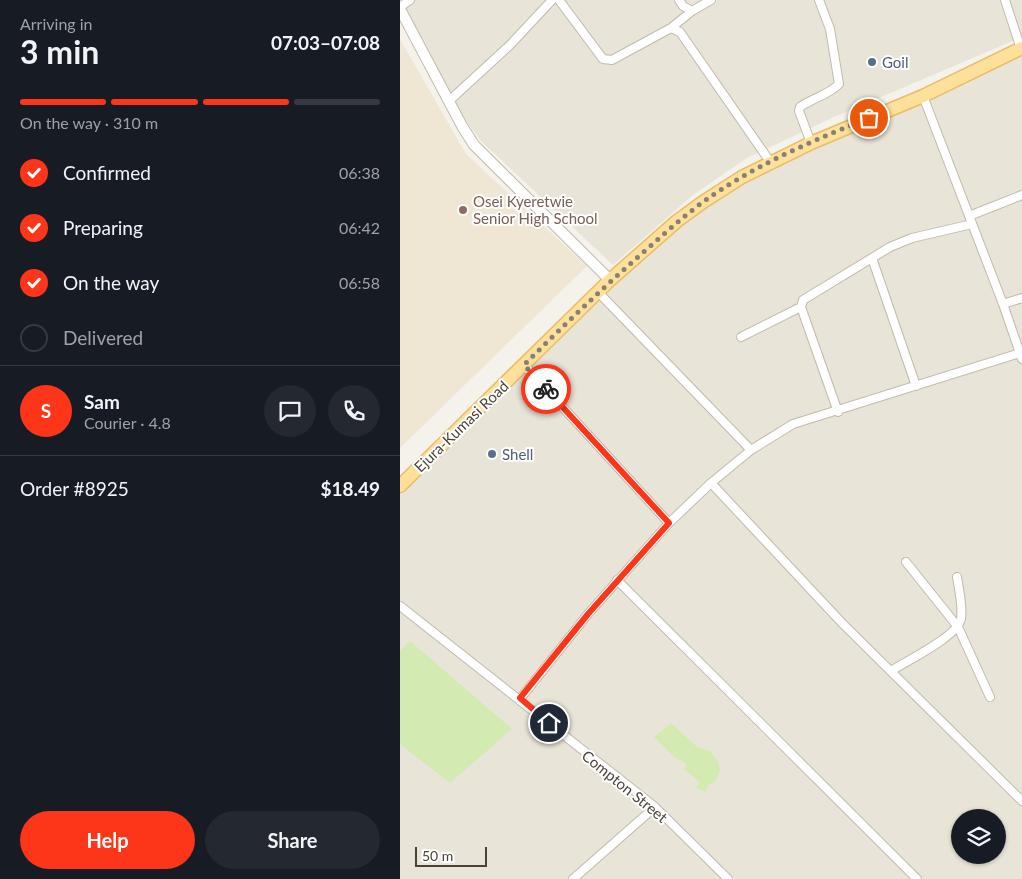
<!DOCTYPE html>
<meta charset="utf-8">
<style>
body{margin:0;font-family:Lato,sans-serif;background:#242831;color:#f1f3f6;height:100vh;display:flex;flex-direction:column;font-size:19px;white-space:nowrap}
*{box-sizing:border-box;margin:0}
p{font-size:16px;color:#9ea1a6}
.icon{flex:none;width:28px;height:28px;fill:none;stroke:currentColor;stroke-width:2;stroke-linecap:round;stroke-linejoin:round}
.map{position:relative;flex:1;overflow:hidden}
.drawer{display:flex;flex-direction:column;background:#171b24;width:400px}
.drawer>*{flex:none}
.fabs{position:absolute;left:551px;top:809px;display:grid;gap:10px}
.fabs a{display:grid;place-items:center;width:55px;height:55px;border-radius:50%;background:#171b24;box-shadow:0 1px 4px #0004;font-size:25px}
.scale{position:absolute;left:15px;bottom:12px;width:72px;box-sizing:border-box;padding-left:5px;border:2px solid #4a4238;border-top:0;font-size:14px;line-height:18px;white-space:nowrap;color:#4a4238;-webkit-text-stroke:4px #fff;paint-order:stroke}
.pin{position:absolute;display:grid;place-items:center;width:42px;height:42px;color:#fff;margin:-21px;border:2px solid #fff;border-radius:50%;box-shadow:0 1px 5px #0007}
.courier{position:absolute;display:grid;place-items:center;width:50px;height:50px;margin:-25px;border:4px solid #fe3619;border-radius:50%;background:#fff;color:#222;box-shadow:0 1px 6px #0007}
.overview em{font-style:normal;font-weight:700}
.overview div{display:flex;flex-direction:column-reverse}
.overview{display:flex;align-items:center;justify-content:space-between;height:85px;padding:0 20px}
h1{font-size:32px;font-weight:700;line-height:38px}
.bar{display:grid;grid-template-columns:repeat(4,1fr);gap:8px 5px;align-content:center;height:60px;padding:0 20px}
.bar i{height:6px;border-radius:4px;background:#363941}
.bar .active{background:#fe3619}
.bar p{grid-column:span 4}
.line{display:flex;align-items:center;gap:12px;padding:0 20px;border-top:1px solid #363941}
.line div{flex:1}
.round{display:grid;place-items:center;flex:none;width:52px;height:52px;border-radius:26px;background:#242831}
ol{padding:0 20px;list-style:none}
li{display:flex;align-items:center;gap:15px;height:55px}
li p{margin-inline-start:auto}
li .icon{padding:5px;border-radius:50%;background:#fe3619;color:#fff;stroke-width:4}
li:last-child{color:#9ea1a6}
li i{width:28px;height:28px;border:2px solid #363941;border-radius:50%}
.button{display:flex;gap:10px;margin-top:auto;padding:10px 20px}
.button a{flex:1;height:58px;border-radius:30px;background:#fe3619;color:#fff;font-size:20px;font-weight:700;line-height:58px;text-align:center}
.button a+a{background:#242831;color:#f1f3f6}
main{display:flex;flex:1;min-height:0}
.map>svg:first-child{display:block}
.residential{fill:#e9e4d8;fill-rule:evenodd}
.education{fill:#efe7d4}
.green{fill:#d3eab3}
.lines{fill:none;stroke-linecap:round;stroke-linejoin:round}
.minor-casing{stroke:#c1baad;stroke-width:10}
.tertiary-casing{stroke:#c1baad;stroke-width:12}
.primary-casing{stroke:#e7bd67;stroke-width:15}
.minor{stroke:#fff;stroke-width:8}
.tertiary{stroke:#fff;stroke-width:10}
.primary{stroke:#ffe09a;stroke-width:12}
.done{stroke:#868077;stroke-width:5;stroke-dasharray:0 9}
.route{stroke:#fe3619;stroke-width:6}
.service-dot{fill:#5c6f8a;stroke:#fff;stroke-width:2}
.education-dot{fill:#8d6e63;stroke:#fff;stroke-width:2}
.labels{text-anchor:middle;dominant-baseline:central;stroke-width:4;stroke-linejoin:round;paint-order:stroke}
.service-label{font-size:15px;fill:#4e5e75;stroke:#fff;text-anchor:start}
.education-label{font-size:15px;fill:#785e54;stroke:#fff;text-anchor:start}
.street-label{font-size:15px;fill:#4a4238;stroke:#fff}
</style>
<main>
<section class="drawer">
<div class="overview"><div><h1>3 min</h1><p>Arriving in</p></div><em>07:03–07:08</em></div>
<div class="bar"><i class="active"></i><i class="active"></i><i class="active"></i><i></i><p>On the way · 310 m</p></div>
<ol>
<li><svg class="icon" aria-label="check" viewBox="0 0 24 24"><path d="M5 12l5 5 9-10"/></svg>Confirmed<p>06:38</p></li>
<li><svg class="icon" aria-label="check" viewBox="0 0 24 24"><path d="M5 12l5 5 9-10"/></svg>Preparing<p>06:42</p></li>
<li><svg class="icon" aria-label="check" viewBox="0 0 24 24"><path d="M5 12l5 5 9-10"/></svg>On the way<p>06:58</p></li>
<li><i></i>Delivered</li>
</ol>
<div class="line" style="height:90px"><b class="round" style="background:#fe3619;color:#fff">S</b><div><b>Sam</b><p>Courier · 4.8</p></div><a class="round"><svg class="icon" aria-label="chat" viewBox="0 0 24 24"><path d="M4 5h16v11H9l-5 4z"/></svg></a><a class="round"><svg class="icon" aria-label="phone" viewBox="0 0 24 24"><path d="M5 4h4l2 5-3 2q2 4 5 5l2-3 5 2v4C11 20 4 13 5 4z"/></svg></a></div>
<div class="line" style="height:65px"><div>Order #8925</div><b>$18.49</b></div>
<div class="button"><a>Help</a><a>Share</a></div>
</section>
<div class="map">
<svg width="622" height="879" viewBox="0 0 622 879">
<rect width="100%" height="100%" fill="#f5f2eb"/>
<path class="residential" d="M 1,0 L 622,0 L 622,37 L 434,117 L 347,158 L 293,195 L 213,265 L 81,141 L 59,111 Z
M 622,53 L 622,879 L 0,879 L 0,492 L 45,451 L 133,362 L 303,202 L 380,158 ZM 560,818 L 598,818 L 598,855 L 560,855 Z"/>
<path class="education" d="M 0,39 L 66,154 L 187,266 L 0,448 Z"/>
<path class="green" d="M 10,641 L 112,729 L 50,783 L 0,744 L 0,651 Z
M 271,723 L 297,747 L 310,751 L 318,762 L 320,771 L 315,782 L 308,785 L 305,792 L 296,788 L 300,782 L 284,769 L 287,764 L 274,757 L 254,737 Z"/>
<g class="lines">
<defs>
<path id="minor" d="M 159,0 L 203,59 L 212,60 L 271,28 L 280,32 L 371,163
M 279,0 L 283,6 L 292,11 L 311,0
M 605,0 L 621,49
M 0,7 L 10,0
M 271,28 L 292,11
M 523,96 L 603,304 L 622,359
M 49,101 L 110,45 L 152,0
M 411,143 L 399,111 L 400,107 C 411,99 430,94 439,84 L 430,29 L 419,0
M 569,216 L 622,195
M 472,258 L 516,386
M 198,292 L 351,450
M 603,304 L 622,298
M 341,337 L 401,307
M 124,365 L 269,523
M 438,412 L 401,307 L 403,300 L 490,247 L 512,238 L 572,224
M 311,483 L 442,623 L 622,801
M 506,562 L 558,627 L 590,697
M 217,580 L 517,879
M 0,606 L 255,807 L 328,879
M 491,671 C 506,661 557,637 561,619 C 563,606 559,590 557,577
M 120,699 L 188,614 L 269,523 L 311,483 L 351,450 L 393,424 L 620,353
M 173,879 L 255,807"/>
<path id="tertiary" d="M 0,9 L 62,126 L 74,145 L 210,280"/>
<path id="primary" d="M 0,486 L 210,280 L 277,221 L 303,202 L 342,177 L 411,143 L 523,96 L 622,48"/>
</defs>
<use href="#minor" class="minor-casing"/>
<use href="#tertiary" class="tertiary-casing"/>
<use href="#primary" class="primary-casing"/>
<use href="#minor" class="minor"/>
<use href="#tertiary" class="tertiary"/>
<use href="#primary" class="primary"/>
</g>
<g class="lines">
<path class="done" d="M 146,389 L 124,365 C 164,325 205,286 248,248 C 272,227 295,206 322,189 C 365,161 421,137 469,118"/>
<path class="route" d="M 146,389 L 269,523 L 188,614 L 120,698 L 149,723"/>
</g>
<g class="service-dot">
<circle cx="472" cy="62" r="5"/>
<circle cx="92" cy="454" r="5"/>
</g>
<circle class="education-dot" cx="63" cy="210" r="5"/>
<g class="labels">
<g class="service-label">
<text x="482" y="62">Goil</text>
<text x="102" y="454">Shell</text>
</g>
<g class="education-label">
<text x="73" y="201">Osei Kyeretwie<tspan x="73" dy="17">Senior High School</tspan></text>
</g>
<g class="street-label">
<text transform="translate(61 426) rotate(-44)">Ejura-Kumasi Road</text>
<text transform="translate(225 786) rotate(39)">Compton Street</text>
</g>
</g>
</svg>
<div class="fabs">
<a><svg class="icon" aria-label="layers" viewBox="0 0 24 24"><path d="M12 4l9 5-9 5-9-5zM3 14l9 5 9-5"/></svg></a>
</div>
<div class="scale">50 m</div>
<div class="pin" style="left:469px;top:118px;background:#ea580c"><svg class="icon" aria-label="bag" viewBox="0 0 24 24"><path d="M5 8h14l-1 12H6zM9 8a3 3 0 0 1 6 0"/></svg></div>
<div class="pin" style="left:149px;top:723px;background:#1f2937"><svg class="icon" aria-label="home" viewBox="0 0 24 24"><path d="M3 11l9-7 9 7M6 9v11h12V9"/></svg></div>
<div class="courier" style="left:146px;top:389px"><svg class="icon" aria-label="bike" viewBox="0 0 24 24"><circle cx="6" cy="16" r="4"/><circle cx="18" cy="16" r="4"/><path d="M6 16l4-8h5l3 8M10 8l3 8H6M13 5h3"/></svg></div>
</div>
</main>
